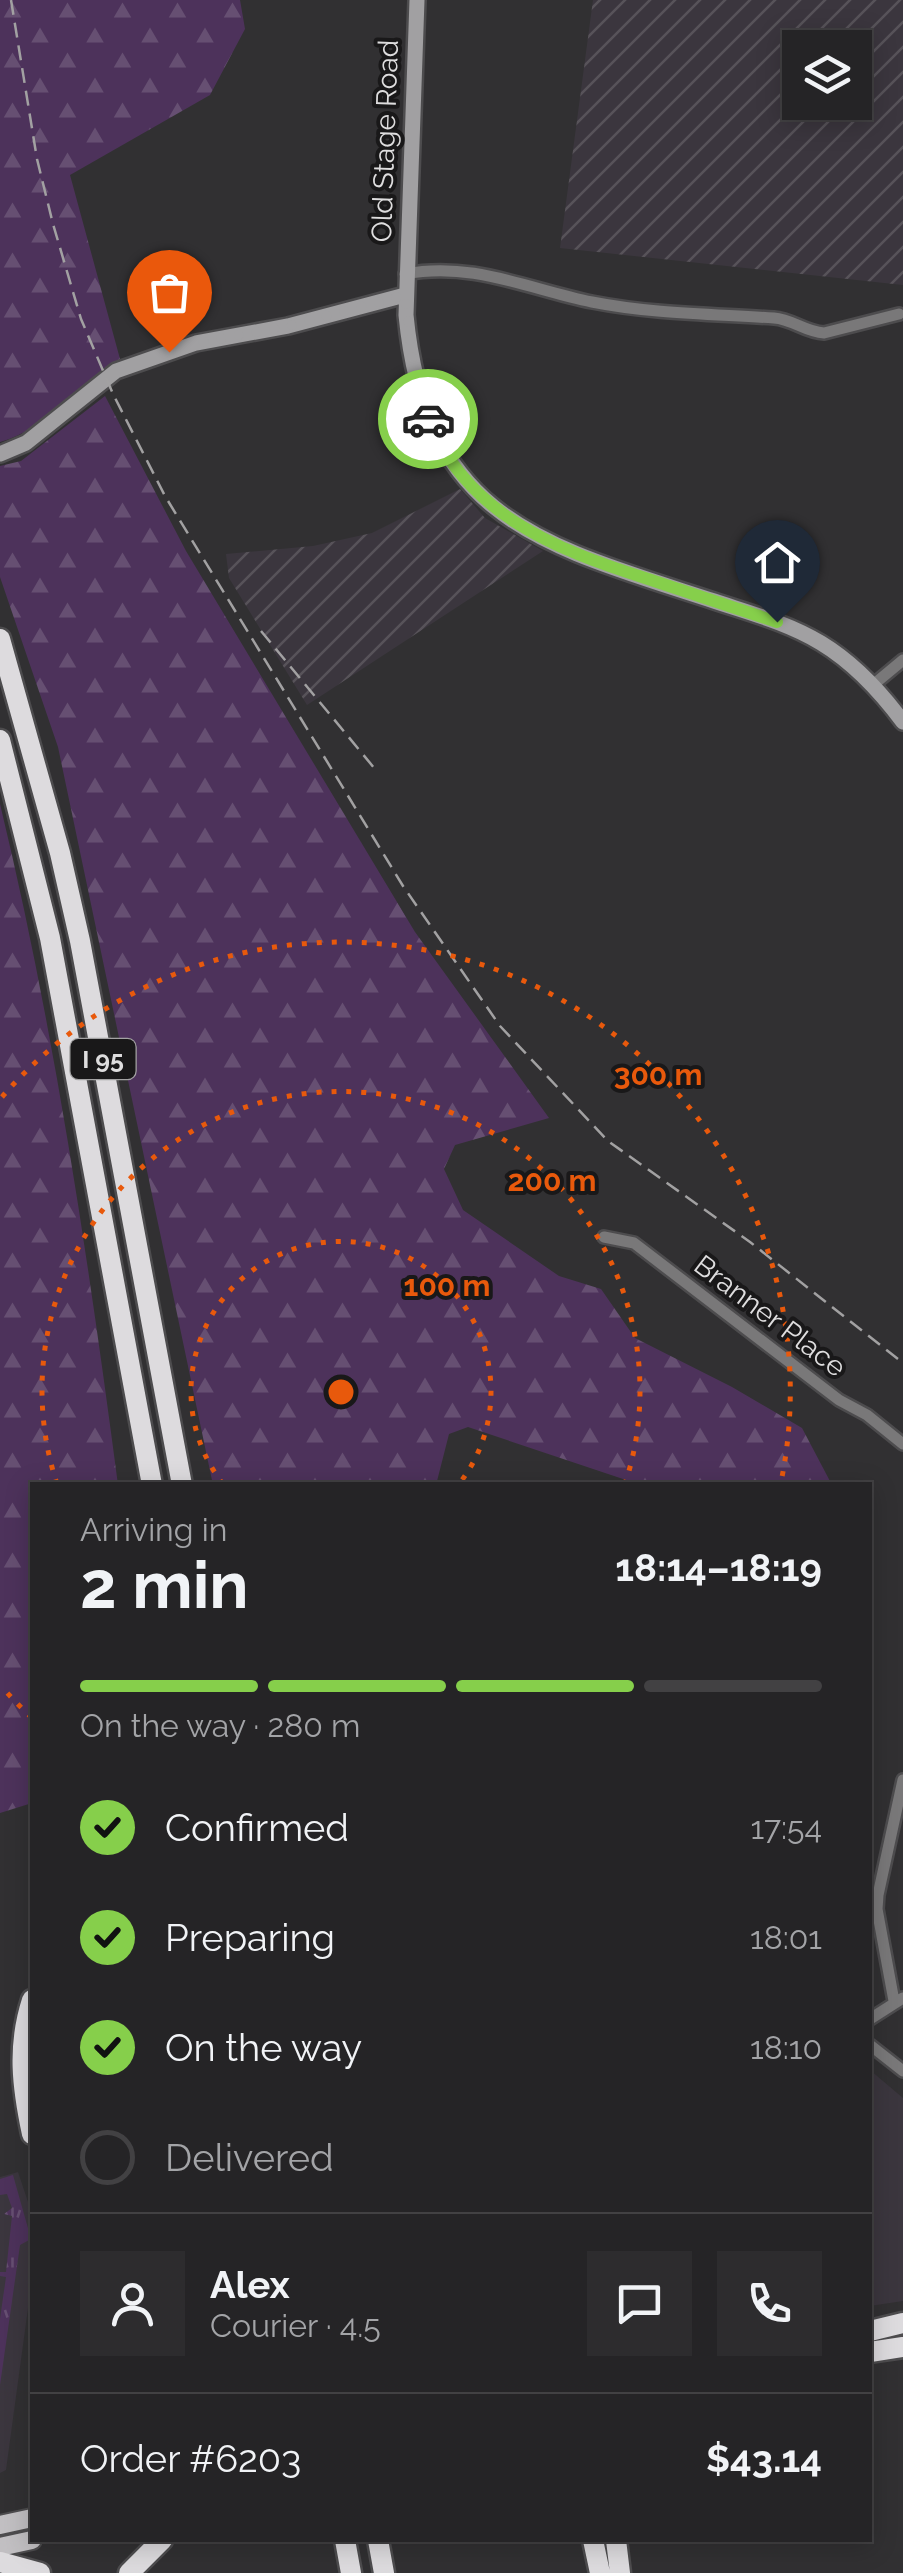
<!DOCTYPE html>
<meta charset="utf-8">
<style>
body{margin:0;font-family:Raleway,sans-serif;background:#2d2c2e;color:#f1f3f6;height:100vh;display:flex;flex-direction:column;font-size:38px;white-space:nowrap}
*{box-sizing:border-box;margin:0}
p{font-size:32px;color:#a3a4a7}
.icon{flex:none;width:55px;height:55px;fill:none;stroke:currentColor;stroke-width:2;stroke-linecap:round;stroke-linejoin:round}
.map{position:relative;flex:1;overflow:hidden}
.drawer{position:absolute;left:30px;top:1482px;width:842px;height:1060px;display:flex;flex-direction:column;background:#252426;border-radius:0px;box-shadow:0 5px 25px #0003,0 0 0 2px #424143}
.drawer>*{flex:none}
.tools{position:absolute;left:782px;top:30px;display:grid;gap:20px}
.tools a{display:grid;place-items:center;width:90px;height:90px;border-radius:0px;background:#252426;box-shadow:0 5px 25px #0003,0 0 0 2px #424143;font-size:50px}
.pin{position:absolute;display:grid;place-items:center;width:85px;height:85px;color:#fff;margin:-102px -42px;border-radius:50% 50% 50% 0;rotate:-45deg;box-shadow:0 0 10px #0007}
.pin .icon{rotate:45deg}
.courier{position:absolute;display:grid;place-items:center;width:100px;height:100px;margin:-50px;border:8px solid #86cf4b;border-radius:50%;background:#fff;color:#222;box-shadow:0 2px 12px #0007}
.head em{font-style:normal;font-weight:700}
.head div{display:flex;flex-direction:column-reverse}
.head{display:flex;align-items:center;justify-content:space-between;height:170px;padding:0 50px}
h1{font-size:65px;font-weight:700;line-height:75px}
.bar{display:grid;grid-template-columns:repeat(4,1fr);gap:15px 10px;align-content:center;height:120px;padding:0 50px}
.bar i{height:12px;border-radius:8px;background:#424143}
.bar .on{background:#86cf4b}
.bar p{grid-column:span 4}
.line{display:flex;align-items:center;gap:25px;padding:0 50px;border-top:2px solid #424143}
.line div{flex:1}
.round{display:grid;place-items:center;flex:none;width:105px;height:105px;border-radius:0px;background:#2d2c2e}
ol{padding:0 50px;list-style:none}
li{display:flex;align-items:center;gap:30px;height:110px}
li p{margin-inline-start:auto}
li .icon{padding:10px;border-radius:50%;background:#86cf4b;color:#111;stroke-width:4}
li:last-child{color:#a3a4a7}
li i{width:55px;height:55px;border:5px solid #424143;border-radius:50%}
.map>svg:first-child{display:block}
.built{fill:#3b363e}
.industrial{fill:url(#industrial-furrows);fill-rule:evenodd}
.grass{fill:url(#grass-tufts)}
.forest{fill:url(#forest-firs)}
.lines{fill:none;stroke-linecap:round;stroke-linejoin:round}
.street-casing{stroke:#4d4c4e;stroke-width:16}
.secondary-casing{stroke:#4d4c4e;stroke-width:20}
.primary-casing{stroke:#4d4c4e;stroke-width:22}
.highway-casing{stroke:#4d4c4e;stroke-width:25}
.street{stroke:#797879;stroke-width:11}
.secondary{stroke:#a1a0a2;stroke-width:15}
.primary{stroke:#c1bfc2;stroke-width:18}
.highway{stroke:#dddbde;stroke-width:20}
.rail{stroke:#a2a1a2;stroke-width:2.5;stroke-dasharray:15 8;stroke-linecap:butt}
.done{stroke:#a1a0a2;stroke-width:10;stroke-dasharray:0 18}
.route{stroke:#86cf4b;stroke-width:12}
.ring{fill:none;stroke:#e8590c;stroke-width:5;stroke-dasharray:5 10}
.labels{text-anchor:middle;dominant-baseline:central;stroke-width:8;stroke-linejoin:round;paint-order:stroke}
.shield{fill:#191819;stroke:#a3a2a3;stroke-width:2.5}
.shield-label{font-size:25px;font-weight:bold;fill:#deddde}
.street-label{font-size:28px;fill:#deddde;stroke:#191819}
.centre{fill:#e8590c;stroke:#191819;stroke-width:5}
.ring-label{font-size:30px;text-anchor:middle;font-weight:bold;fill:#e8590c;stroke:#191819;stroke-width:8;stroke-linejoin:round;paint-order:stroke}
</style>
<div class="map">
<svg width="903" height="2573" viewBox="0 0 903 2573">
<defs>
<pattern id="industrial-furrows" width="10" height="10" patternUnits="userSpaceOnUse" patternTransform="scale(2.5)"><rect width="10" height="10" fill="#3b363e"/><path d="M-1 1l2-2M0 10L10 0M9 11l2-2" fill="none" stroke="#575359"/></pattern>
<pattern id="grass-tufts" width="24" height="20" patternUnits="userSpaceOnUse" patternTransform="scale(2.5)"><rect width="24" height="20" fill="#4d325b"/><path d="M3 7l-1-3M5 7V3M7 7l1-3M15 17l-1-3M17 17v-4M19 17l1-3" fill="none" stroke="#664f72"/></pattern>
<pattern id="forest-firs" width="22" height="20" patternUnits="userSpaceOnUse" patternTransform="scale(2.5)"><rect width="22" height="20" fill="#4d325b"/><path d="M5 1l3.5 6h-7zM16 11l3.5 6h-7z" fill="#664f72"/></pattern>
</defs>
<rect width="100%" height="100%" fill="#313032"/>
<path class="built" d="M 870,2070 L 903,2098 L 903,2301 L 870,2306 Z
M 18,2172 L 32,2214 L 32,2279 L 6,2470 L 0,2473 L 0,2177 Z"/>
<path class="industrial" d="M 593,0 L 903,0 L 903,285 L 560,248 ZM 800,48 L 855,48 L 855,102 L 800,102 Z
M 460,489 L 485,518 L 543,551 L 307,705 L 229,578 L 226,554 L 313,546 L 372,533 Z"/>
<path class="grass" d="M 13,2175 L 31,2239 L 20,2245 L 0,2385 L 0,2319 L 6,2277 L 0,2276 L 0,2272 L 6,2272 L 12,2216 L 4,2214 L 12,2208 L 7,2194 L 0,2195 L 0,2179 Z"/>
<path class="forest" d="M 0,0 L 240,0 L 245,29 L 210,95 L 70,175 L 120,359 C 80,385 47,429 0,442 Z
M 105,396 L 186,551 L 415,932 L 549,1118 L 455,1145 L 444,1169 L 463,1210 L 559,1276 L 601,1289 L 635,1338 L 732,1387 L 802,1428 L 832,1485 L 641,1485 L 468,1427 L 449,1434 L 436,1485 L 213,1485 L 58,747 L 0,577 L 0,466 L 21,461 Z
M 0,804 C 54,1027 88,1257 118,1485 L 32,1485 L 32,1803 L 0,1813 Z"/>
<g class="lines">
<defs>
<path id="street" d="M 405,274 C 472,261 528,289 592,302 C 653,314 712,314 774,318 C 792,319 805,332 824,333 L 899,314
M 873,685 L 903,660
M 604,1237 L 634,1243 L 839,1400 L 867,1415 L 903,1444
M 894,2001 L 877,1909 L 878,1895 L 903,1780
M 870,2019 L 903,1998
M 870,2045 L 903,2071"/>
<path id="secondary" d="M 417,0 L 406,315 C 426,521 543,545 714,601 C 750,613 788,623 821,643 C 854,663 880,691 903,722
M 0,454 L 26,443 L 116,371 L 196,343 L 288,326 L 405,295"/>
<path id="primary" d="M 0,2525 L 32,2518
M 0,2547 L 32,2540"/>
<path id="highway" d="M 0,639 L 60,853 L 80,941 L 182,1485
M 0,740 L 50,938 L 152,1485
M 32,2000 C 17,2046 22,2087 32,2134
M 870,2331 L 903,2323
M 870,2352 L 903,2347
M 345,2540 L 351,2573
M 378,2540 L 384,2573
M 593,2540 L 600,2573
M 616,2540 L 620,2573
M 0,2562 L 40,2573
M 129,2573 L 162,2540"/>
</defs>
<use href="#street" class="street-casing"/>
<use href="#secondary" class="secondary-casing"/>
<use href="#primary" class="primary-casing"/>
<use href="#highway" class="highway-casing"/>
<use href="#street" class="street"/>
<use href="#secondary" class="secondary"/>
<use href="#primary" class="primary"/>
<use href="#highway" class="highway"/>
<path class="rail" d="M 11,0 L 37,159 L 53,224 L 81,319 L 113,394 L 165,496 L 403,886 L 500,1026 L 608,1141 L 750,1242 L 903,1363
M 261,631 L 375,769"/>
</g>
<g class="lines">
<path class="done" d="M 169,352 L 196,343 L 288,326 L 405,295 L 414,375 L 428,419"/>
<path class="route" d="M 428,419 C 467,514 554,549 645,578 C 689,593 733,607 777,622"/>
</g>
<g class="ring">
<path d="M223 1484A150 150 0 1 1 459 1484"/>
<path d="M57 1484A299 299 0 1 1 625 1484"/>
<path d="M32 1718A449 449 0 0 1 2 1687M2 1097A449 449 0 0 1 781 1482"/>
</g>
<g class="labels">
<rect class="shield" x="70.5" y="1039" width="65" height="40" rx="8"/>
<g class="shield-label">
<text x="103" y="1059">I 95</text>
</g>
<g class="street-label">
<text transform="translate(385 141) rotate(-88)">Old Stage Road</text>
<text transform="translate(770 1316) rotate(37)">Branner Place</text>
</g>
</g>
<circle cx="341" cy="1392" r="15" class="centre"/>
<g class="ring-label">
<text x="658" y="1085">300 m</text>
<text x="552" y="1191">200 m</text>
<text x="447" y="1296">100 m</text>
</g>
</svg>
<div class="tools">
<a><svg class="icon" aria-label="layers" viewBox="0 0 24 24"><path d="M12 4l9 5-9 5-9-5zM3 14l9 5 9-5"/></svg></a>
</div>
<div class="pin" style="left:169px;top:352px;background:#ea580c"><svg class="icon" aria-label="bag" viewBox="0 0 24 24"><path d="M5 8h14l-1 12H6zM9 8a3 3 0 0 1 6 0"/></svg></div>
<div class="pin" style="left:777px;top:622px;background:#1f2937"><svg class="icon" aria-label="home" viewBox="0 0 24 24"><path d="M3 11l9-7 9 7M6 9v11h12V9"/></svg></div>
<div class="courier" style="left:428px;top:419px"><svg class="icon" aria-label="car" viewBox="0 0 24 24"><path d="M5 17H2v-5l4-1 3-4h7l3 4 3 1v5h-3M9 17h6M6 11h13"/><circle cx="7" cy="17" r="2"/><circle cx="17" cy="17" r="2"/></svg></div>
<section class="drawer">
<div class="head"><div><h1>2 min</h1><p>Arriving in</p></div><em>18:14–18:19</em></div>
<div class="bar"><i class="on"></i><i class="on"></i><i class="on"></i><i></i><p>On the way · 280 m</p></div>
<ol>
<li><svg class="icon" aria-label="check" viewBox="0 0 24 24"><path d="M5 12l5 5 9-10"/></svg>Confirmed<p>17:54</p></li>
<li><svg class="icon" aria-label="check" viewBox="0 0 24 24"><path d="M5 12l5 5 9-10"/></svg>Preparing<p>18:01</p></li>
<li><svg class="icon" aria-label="check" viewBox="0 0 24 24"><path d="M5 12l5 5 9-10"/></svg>On the way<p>18:10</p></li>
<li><i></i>Delivered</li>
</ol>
<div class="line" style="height:180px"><a class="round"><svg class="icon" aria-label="person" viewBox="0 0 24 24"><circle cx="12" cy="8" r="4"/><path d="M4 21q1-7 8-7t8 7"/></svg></a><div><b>Alex</b><p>Courier · 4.5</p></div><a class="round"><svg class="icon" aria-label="chat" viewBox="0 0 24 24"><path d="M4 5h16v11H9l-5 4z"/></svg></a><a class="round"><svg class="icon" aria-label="phone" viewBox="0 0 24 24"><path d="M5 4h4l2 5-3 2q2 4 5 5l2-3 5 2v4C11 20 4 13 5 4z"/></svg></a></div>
<div class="line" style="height:130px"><div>Order #6203</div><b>$43.14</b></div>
</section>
</div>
